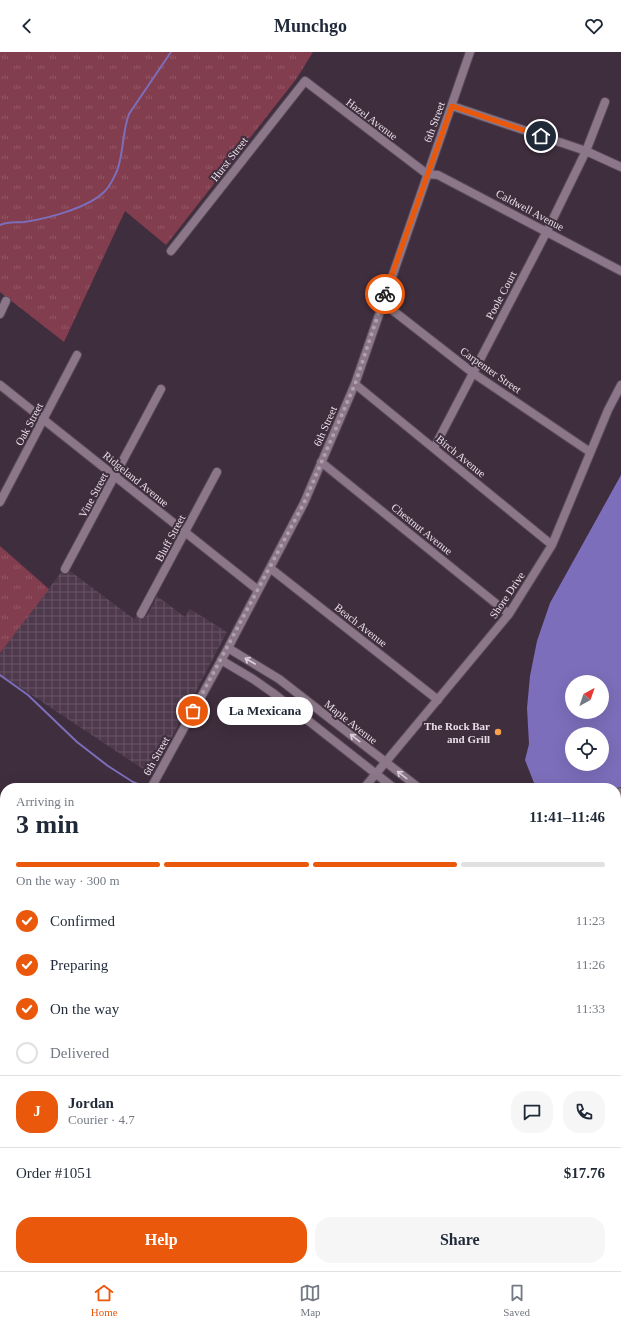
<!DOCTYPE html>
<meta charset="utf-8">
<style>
body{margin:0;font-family:"Times New Roman",serif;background:#f6f6f7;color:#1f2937;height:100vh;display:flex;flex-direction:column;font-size:15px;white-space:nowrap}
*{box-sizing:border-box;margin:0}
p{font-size:13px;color:#747a83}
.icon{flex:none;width:22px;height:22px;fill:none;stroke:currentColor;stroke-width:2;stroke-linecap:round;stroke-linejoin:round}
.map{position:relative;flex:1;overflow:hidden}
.drawer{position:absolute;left:0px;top:731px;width:621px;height:488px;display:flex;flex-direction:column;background:#fff;border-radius:16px 16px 0 0;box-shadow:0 4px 16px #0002}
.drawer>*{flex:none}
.needle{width:26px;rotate:40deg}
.controls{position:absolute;left:565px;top:623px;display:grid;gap:8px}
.controls a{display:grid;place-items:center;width:44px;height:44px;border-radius:50%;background:#fff;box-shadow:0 4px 16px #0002;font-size:20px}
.pin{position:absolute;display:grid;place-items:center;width:34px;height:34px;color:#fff;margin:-17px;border:2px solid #fff;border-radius:50%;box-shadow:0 1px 4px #0007}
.courier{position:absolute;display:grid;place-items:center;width:40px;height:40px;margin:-20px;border:3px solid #ea580c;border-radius:50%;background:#fff;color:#222;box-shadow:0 1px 5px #0007}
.bubble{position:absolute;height:28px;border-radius:14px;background:#fff;box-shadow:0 4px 16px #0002;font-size:13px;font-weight:700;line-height:28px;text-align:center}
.head em{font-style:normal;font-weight:700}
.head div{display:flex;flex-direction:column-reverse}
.head{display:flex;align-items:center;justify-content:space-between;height:68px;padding:0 16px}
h1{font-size:26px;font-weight:700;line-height:30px}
.bar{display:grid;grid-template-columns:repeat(4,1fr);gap:6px 4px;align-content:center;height:48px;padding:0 16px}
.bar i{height:5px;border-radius:3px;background:#e0e1e3}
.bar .active{background:#ea580c}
.bar p{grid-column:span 4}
.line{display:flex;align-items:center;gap:10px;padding:0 16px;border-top:1px solid #e0e1e3}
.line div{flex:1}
.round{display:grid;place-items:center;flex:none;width:42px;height:42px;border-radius:16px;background:#f6f6f7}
ol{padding:0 16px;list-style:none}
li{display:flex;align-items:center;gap:12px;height:44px}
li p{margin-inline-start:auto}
li .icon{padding:4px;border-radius:50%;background:#ea580c;color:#fff;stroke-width:4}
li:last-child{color:#747a83}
li i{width:22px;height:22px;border:2px solid #e0e1e3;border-radius:50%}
.cta{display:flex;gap:8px;margin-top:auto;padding:8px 16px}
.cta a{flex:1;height:46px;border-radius:16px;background:#ea580c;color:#fff;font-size:16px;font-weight:700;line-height:46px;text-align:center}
.cta a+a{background:#f6f6f7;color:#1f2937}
header{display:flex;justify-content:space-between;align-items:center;height:52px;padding:0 16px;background:#fff;font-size:18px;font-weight:700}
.tab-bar{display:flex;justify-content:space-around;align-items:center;height:56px;border-top:1px solid #e0e1e3;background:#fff;font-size:11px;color:#747a83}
.tab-bar a{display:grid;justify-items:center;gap:2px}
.tab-bar .active{color:#ea580c}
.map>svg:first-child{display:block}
.built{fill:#4e394c}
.industrial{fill:url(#industrial-grid)}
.grass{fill:url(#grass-tufts)}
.water{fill:#7d6ebb;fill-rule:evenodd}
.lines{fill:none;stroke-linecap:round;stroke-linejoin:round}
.stream{stroke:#7d6ebb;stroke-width:2}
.minor-casing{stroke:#594a58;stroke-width:10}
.minor{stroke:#8b7789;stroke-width:8}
.oneway{stroke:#dbcfda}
.done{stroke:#aea0ac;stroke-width:4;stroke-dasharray:0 7.2}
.route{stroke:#ea580c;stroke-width:5}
.poi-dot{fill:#f8a04b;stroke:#3f2e3e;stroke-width:1.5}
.labels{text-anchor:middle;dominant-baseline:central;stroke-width:4;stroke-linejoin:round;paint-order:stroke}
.street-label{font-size:11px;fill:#e9dee8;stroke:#3f2e3e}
.poi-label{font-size:11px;font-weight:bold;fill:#e9dee8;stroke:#3f2e3e;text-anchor:end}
</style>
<header><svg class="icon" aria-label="back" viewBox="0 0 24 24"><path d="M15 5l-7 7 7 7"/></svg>Munchgo<svg class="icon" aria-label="heart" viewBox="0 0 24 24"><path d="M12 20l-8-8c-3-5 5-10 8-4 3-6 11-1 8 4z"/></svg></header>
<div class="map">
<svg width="621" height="1219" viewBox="0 0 621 1219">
<defs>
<pattern id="industrial-grid" width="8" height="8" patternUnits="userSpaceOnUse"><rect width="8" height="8" fill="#4e394c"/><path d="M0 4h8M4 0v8" fill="none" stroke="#685566"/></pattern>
<pattern id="grass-tufts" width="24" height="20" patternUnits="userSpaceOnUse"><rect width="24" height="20" fill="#823d4e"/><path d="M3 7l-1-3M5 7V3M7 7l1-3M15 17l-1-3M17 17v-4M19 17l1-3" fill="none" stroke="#945968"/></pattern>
</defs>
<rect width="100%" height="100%" fill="#3f2e3e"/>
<path class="built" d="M 0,1036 L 5,1037 L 5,1096 L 0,1092 Z
M 5,1100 L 5,1214 L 286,1214 L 282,1219 L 0,1219 L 0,1106 Z"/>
<path class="industrial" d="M 62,519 L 67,522 L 70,519 L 134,567 L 139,561 L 144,565 L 147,564 L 157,544 L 185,565 L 190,557 L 227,580 L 152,723 L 0,622 L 0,601 Z"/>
<path class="grass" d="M 0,0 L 313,0 L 297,26 L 166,193 L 125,159 L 64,290 L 0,240 Z
M 0,494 L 49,537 L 0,601 Z"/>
<path class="water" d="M 621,423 L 621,1214 L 618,1219 L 282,1219 L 286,1214 L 616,1214 L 616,736 L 536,736 L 525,708 L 529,692 L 527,656 L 530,624 L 537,589 L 550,551 ZM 572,630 L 602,630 L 602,660 L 572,660 ZM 572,682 L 602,682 L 602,712 L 572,712 Z"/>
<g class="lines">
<path class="stream" d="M 0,173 C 9,169 15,171 24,170 C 46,167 88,156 104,140 C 110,135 114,125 117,119 C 124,100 122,80 129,62 L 171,0
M 0,623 L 28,643 L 77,690 L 108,714 L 133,730 L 148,736"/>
<defs>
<path id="minor" d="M 452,54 L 586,99 L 621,115
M 171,199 L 305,29 L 427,122 L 438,123 L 621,219
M 382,250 L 473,321 L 590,400
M 0,262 L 6,249
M 355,332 L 552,493
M 0,333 L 258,538
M 434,396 L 547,179 L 586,99 L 605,50
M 321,410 L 509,562
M 0,450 L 77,303
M 270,516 L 438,648
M 65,517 L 161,337
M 141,562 L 217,420
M 228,596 L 279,627 L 419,736
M 221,608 L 253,627 L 273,641 L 394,736
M 151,736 L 228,596 L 304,451 L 355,332 L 470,0
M 364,736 L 509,562 L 552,493 L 608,358 L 621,333
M 616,742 L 621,740
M 0,817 L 5,820
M 0,1017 L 5,1008
M 0,1026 L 5,1030
M 101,1219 L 105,1214"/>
</defs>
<use href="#minor" class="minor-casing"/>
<use href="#minor" class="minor"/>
</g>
<defs><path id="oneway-shaft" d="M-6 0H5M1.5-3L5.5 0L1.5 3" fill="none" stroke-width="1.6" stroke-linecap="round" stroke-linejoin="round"/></defs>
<g class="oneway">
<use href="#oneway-shaft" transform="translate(250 609) rotate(-150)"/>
<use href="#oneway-shaft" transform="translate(355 686) rotate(-142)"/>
<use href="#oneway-shaft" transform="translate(402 723) rotate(-142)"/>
</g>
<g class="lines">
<path class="done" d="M 193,659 L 304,451 L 355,332 L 385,242"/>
<path class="route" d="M 385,242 L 452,54 L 541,84"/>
</g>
<circle class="poi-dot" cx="498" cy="680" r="4"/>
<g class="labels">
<g class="street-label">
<text transform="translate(372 67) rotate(37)">Hazel Avenue</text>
<text transform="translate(434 70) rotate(-70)">6th Street</text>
<text transform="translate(229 107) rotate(-52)">Hurst Street</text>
<text transform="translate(530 158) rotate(28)">Caldwell Avenue</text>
<text transform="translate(501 243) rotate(-62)">Poole Court</text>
<text transform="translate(491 318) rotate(35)">Carpenter Street</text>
<text transform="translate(29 372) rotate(-62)">Oak Street</text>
<text transform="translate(325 374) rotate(-66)">6th Street</text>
<text transform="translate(461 404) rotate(39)">Birch Avenue</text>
<text transform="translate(136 427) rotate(39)">Ridgeland Avenue</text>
<text transform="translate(93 443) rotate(-62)">Vine Street</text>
<text transform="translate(422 477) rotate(39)">Chestnut Avenue</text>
<text transform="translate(170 486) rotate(-62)">Bluff Street</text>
<text transform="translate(507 543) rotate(-56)">Shore Drive</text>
<text transform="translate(361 573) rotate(38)">Beach Avenue</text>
<text transform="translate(351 670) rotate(38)">Maple Avenue</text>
<text transform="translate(156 704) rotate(-61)">6th Street</text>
</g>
<g class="poi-label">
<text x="490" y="674">The Rock Bar<tspan x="490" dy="13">and Grill</tspan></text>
</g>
</g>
</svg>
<div class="controls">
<a><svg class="needle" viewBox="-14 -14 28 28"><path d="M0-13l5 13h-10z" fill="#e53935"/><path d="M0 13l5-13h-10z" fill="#747a83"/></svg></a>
<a><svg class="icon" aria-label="locate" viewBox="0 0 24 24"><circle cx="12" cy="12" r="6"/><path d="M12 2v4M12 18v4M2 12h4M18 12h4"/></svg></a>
</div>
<div class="pin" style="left:193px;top:659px;background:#ea580c"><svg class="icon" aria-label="bag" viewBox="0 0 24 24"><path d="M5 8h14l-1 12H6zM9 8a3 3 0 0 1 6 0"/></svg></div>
<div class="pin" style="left:541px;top:84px;background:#1f2937"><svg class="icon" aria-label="home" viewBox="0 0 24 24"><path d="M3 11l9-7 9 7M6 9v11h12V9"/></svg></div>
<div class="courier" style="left:385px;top:242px"><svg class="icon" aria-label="bike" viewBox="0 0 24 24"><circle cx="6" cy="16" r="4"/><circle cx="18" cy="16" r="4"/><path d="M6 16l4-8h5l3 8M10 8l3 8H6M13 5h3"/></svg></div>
<div class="bubble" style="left:217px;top:645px;width:96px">La Mexicana</div>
<section class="drawer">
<div class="head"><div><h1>3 min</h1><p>Arriving in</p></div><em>11:41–11:46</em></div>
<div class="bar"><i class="active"></i><i class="active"></i><i class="active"></i><i></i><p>On the way · 300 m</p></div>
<ol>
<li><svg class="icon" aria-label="check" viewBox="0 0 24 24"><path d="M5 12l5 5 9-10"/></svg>Confirmed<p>11:23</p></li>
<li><svg class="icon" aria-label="check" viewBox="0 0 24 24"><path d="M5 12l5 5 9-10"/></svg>Preparing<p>11:26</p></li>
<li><svg class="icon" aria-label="check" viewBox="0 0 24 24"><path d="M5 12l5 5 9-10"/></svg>On the way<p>11:33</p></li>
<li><i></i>Delivered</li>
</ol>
<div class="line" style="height:72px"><b class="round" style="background:#ea580c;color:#fff">J</b><div><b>Jordan</b><p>Courier · 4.7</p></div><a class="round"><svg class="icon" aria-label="chat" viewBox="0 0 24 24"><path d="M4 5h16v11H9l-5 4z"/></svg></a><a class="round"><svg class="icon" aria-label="phone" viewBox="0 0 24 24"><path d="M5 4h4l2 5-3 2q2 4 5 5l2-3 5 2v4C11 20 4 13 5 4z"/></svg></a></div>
<div class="line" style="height:52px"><div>Order #1051</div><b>$17.76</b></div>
<div class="cta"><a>Help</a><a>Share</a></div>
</section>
</div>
<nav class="tab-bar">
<a class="active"><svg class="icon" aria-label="home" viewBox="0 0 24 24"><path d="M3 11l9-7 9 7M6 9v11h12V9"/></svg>Home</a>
<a><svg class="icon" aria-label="map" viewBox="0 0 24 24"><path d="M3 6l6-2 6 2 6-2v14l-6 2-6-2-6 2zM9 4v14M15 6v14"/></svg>Map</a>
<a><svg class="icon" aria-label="saved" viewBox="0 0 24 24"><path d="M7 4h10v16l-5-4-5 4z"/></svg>Saved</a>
</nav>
